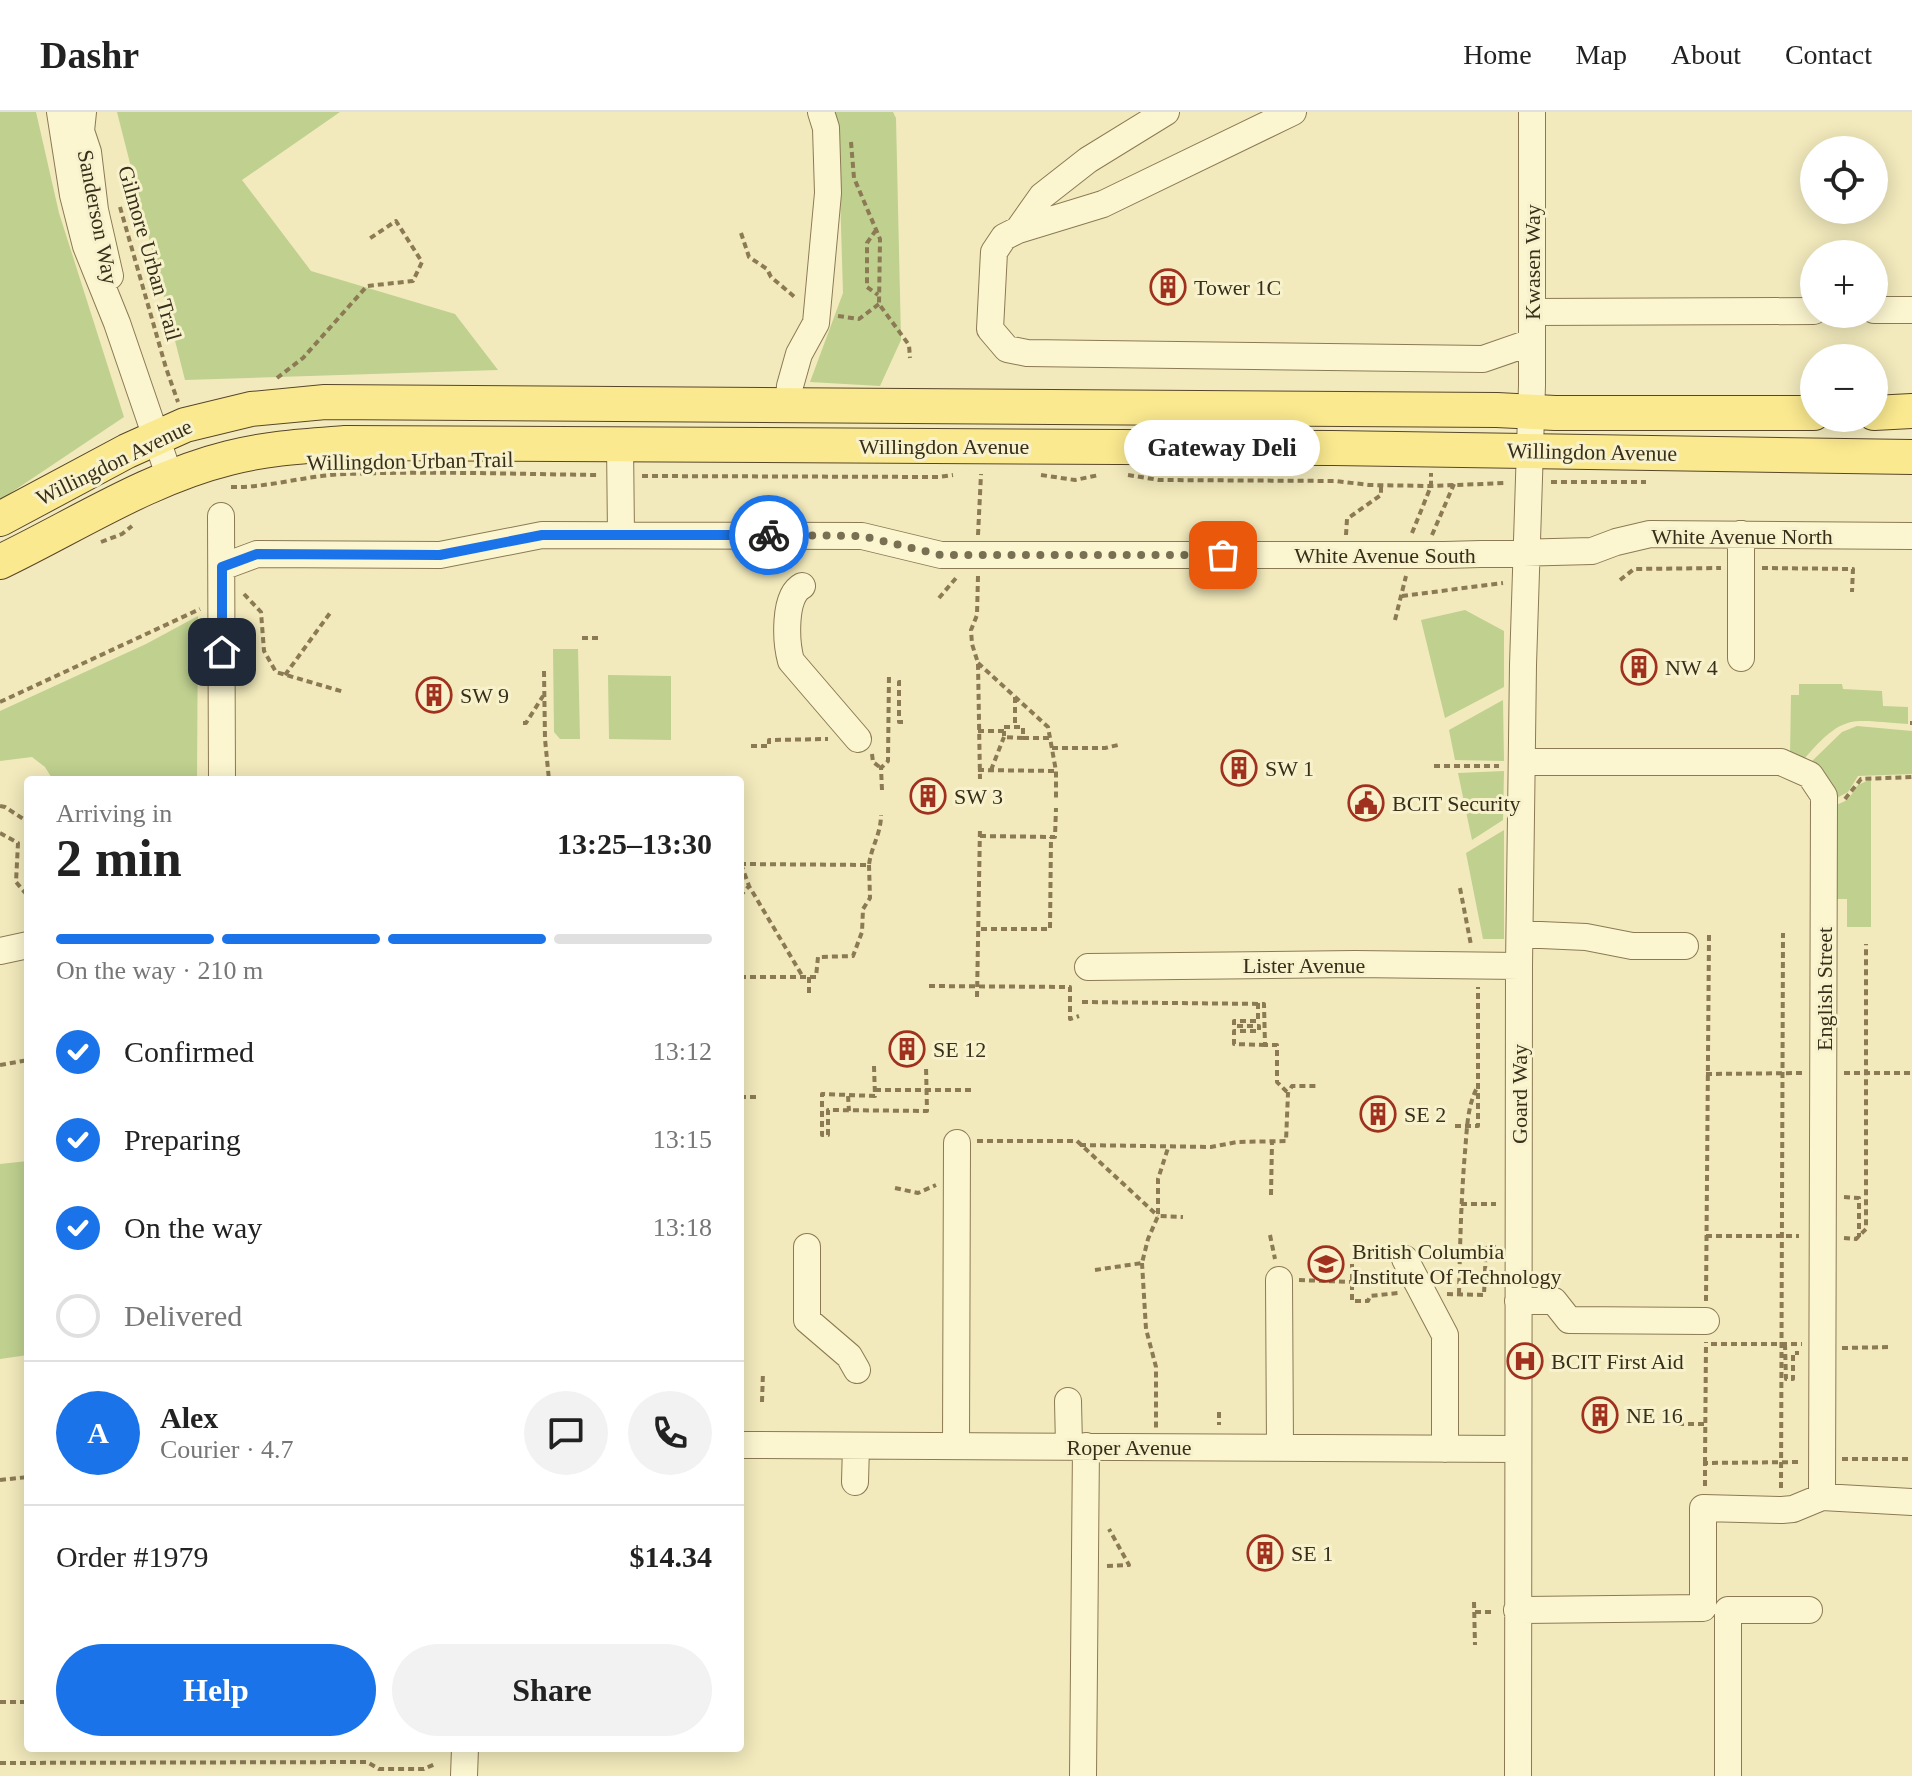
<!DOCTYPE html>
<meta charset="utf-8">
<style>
body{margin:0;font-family:"Times New Roman",serif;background:#f2f2f2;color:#222;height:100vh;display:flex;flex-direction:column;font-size:30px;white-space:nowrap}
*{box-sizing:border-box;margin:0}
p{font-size:26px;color:#767676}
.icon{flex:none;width:44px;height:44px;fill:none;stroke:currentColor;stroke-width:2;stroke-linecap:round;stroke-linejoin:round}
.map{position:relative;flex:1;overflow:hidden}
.panel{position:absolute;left:24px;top:664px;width:720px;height:976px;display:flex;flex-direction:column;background:#fff;border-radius:8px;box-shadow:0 4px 20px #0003}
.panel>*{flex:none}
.controls{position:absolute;left:1800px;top:24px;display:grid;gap:16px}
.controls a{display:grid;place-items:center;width:88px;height:88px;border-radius:50%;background:#fff;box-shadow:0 4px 20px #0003;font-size:40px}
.pin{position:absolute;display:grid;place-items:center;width:68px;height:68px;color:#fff;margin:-34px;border-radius:16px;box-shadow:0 4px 12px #0006}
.courier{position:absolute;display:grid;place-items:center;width:80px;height:80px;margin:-40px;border:6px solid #1a73e8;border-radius:50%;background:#fff;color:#222;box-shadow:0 2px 10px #0007}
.bubble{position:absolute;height:56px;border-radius:28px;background:#fff;box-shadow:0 4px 20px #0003;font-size:26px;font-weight:800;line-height:56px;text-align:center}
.summary em{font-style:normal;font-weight:800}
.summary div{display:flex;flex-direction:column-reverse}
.summary{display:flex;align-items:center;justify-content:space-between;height:136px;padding:0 32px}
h1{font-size:52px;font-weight:800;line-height:60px}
.bar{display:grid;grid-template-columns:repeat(4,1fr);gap:12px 8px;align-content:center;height:96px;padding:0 32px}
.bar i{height:10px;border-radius:6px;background:#e0e0e0}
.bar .active{background:#1a73e8}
.bar p{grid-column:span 4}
.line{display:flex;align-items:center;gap:20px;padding:0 32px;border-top:2px solid #e0e0e0}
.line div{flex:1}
.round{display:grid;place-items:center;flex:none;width:84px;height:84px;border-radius:42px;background:#f2f2f2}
ol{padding:0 32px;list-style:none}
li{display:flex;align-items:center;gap:24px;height:88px}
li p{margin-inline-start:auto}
li .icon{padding:8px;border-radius:50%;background:#1a73e8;color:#fff;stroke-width:4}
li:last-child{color:#767676}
li i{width:44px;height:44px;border:4px solid #e0e0e0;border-radius:50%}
.primary-button{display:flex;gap:16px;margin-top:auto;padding:16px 32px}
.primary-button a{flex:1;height:92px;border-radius:48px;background:#1a73e8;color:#fff;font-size:32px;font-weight:800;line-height:92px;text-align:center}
.primary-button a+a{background:#f2f2f2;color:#222}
header{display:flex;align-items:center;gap:48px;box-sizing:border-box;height:112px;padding:0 40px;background:#fff;border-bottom:2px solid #e0e0e0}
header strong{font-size:38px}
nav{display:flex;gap:44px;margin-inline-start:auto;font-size:28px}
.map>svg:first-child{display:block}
.green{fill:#bfd08f}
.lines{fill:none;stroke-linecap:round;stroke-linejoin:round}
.minor-casing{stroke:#8b7a54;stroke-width:28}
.major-casing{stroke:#584629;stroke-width:36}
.path{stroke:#8b7a54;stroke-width:4;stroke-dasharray:6 4;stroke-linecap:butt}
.minor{stroke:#fcf6d0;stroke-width:26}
.major{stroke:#fae98f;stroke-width:34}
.done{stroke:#797053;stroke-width:8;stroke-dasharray:0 14.4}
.route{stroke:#1a73e8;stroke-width:10}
.labels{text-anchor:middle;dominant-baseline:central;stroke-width:6;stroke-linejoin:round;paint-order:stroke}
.street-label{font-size:22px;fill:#382e1a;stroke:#f8f2cc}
.poi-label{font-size:22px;fill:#382e1a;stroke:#f8f2cc;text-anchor:start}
</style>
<header>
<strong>Dashr</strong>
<nav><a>Home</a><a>Map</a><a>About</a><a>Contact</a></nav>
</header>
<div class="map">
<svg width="1912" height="1664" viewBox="0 0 1912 1664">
<rect width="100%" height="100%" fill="#f2eabc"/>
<path class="green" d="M 0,0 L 36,0 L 59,101 L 124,305 L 0,388 Z
M 117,0 L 340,0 L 242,68 L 311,159 L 455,202 L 498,258 L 185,268 Z
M 833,0 L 893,0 L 896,6 L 901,228 L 880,274 L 810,270 L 843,181 L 838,15 Z
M 1465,498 L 1504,519 L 1504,575 L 1445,606 L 1421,508 Z
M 198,504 L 197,668 L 53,668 L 45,655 L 32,645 L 0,649 L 0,599 L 146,532 Z
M 553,537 L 578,537 L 580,627 L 560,627 L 554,620 Z
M 608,563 L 671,564 L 671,628 L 609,627 Z
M 1799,572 L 1842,572 L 1843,577 L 1882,579 L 1883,594 L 1908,595 L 1908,612 C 1849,608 1845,600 1803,648 L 1790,644 L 1791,583 L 1799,583 Z
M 1503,588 L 1504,649 L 1455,648 L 1449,618 Z
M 1857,614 L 1912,619 L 1912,662 L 1858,664 L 1848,680 L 1835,687 L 1810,651 L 1842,620 Z
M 1504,659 L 1503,708 L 1472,728 L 1458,661 Z
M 1871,667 L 1871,815 L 1847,815 L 1847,787 L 1835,787 L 1835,693 C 1850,689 1850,684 1858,673 Z
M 1504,718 L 1504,827 L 1483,827 L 1466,741 Z
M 28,1049 L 28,1243 L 0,1247 L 0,1052 Z"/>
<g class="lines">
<defs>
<path id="minor" d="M 60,0 L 73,83 L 86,134 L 117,211 L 170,366
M 83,0 L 81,19 L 88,40 L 95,98 L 110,164
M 1293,0 L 1103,92 L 1018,118 L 1004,125 L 994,140 L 990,217 L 1007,237 L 1027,241 L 1483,247 L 1532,230
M 1018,118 L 1042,84 L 1088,48 L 1166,0
M 1874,198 L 1912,198
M 1532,200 L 1814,199
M 788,293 L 790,274 L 799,242 L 816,211 L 828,81 L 826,16 L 821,0
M 620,332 L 621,423
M 221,404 L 222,668
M 1741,422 L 1741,546
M 222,455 L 257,442 L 440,443 L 542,423 L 862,424 L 941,443 L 1445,443 L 1592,439 L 1616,430 L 1650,422 L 1912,424
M 802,474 C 783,484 786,531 791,549 L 858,627
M 1522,650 L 1781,650 L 1810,663 L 1824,684 L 1822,1385
M 1520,822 L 1586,825 L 1632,834 L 1685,834
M 0,839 L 28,833
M 1088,855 L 1355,852 L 1519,854
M 807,1135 L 807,1208 L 849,1244 L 857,1258
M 1405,1147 L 1445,1223 L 1445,1337
M 1279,1168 L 1280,1336
M 1518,1189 L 1554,1189 L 1569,1208 L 1706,1209
M 1068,1289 L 1069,1334
M 740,1333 L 1517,1337
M 956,1334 L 957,1031
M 855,1370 L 856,1334
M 1517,1498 L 1703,1496 L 1703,1396 L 1782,1398 L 1793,1397 L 1822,1385 L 1912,1390
M 464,1664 L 465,1636
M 1083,1664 L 1086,1334
M 1518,1664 L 1519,854 L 1523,553 L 1532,273 L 1532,0
M 1728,1664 L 1728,1498 L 1809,1498"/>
<path id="major" d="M 1874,301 L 1912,299
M 0,407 L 127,339 L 185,313 L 251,297 L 325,290 L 1497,298 L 1555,301 L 1814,301
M 0,450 C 75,414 148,366 229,346 C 267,336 306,334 345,331 L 1333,336 L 1912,345"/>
</defs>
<use href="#minor" class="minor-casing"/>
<use href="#major" class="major-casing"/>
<path class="path" d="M 851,30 L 854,66 L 880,127 L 879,192 L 909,233 L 910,246
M 120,95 L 166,256 L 178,290
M 876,118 L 867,131 L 867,175 L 878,183
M 741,121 L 749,145 L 767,157 L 771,165 L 797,187
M 838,204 L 859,207 L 879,192
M 277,266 L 303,246 L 367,174 L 413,169 L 422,150 L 396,109 L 369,127
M 1041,363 L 1075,368 L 1099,363
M 1128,363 L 1159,368 L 1336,369 L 1369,373 L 1431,374 L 1506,371
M 642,364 L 938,365 L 953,363
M 1551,370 L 1646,370
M 231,375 C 269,376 307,363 346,362 C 429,359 513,362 597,363
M 1412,421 L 1431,374 L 1431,361
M 978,423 L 981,362
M 1346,423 L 1347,407 L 1381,383 L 1381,373
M 1432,423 L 1454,372
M 101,430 L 122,422 L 132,414
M 1762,456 L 1853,457 L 1852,480
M 978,464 L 977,503 L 971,518 L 972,532 L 978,551 L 980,667
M 1620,468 L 1634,457 L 1721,456
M 244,482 L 261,500 L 264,539 L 276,560 L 344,580
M 1402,484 L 1503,471
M 939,486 L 956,466
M 1395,508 L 1406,464
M 582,526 L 602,526
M 978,551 L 1048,615 L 1056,659 L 1056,686
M 544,559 L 545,627 L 549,668
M 285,563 L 330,501
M 1015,585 L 1015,614
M 0,590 L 200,497
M 903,610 L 899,610 L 899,570 L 903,570
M 523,611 L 526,611 L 543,584
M 1912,613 L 1912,609
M 978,619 L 1004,619 L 1004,615 L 1023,615 L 1023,626 L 1004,625 L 1004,619
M 1023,626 L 1049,626
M 751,634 L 769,634 L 769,628 L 828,627
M 1052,636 L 1105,636 L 1118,633
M 872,642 L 873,650 L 881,656
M 1434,654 L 1499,654
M 978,658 L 1056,659
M 991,658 L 1004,625
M 882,678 L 881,656 L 888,649 L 889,561
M 1845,687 L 1861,667 L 1912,665
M 0,694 L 5,695 L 28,710
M 0,721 L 18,731 L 16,770 L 28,784
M 980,724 L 1055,725 L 1056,696
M 740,752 L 869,753 C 871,735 881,722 881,703
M 741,752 L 749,774 L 803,865
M 1460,776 L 1471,833
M 740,784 L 749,774
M 981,817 L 1050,817 L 1051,725
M 740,865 L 816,865 L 818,845 L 853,844 L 862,820 L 863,797 L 870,786 L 869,753
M 809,865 L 809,884
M 929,874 L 1070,875 L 1070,907 L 1079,904
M 977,885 L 980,715
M 1082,890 L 1264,892 L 1265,933 L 1277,933 L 1277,970 L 1288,981
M 1258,891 L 1258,909 L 1234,909 L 1234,914 L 1259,914 L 1259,919 L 1234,919 L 1234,932 L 1265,933
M 0,953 L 28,948
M 874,954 L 875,984 L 822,982 L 822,1023 L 828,1023 L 828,998 L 927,999 L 926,954
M 1844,961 L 1912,961
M 1706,962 L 1804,961
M 875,978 L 971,978
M 848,984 L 849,999
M 740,985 L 757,985
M 1455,1014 L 1478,1014 L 1478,875
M 977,1029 L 1077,1029 L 1158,1104
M 1080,1033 L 1211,1035 L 1237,1030 L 1286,1029 L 1288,981 L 1292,974 L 1319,974
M 895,1076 L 918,1081 L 936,1073
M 1271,1083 L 1272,1030
M 1844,1085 L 1859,1086 L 1859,1125
M 1461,1092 L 1496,1092
M 1158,1102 L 1158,1067 L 1168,1036
M 1270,1123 L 1275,1147
M 1706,1124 L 1799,1124
M 1844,1126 L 1856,1127 L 1866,1117 L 1866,832
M 1142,1151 L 1146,1217 L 1156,1255 L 1156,1316
M 1352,1152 L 1352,1189 L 1368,1189 L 1370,1184 L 1398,1181
M 1095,1158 L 1142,1151 L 1148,1127 L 1158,1104 L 1183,1105
M 1299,1168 L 1352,1170
M 1447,1182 L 1484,1183 L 1486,1136 L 1496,1135
M 1459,1182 C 1460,1135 1461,1087 1465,1040 C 1467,1018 1467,993 1478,974
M 1706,1189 L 1709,823
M 1711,1232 L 1802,1232
M 1785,1232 L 1786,1267 L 1793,1267 L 1793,1241 L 1799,1241
M 1842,1236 L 1892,1235
M 762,1290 L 763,1260
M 1219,1300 L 1219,1313
M 1678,1312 L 1706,1312
M 1842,1347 L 1912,1347
M 1705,1351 L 1706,1230
M 0,1368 L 28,1365
M 1705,1374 L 1705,1351 L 1801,1350
M 1781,1376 L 1783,821
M 1107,1454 L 1129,1453 L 1109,1417
M 1474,1490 L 1475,1533
M 1475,1500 L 1494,1500
M 0,1590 L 28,1590
M 0,1651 L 367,1650 L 379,1657 L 424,1657 L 435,1652"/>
<use href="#minor" class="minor"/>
<use href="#major" class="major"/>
</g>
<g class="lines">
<path class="done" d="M 769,423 L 862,424 L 941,443 L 1223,443"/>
<path class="route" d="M 222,540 L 222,455 L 257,442 L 440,443 L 542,423 L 769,423"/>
</g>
<defs>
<symbol id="building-ring" viewBox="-11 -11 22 22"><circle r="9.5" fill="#f8f2cc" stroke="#9f311e" stroke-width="1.5"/><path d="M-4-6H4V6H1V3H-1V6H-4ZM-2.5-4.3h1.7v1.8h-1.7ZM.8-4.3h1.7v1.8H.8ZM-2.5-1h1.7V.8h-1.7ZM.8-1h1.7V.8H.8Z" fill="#9f311e"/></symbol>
<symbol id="civic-ring" viewBox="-11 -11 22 22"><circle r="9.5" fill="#f8f2cc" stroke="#9f311e" stroke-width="1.5"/><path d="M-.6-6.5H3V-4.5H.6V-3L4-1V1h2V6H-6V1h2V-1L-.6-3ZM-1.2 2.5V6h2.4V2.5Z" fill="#9f311e"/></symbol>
<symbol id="university-ring" viewBox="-11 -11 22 22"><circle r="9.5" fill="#f8f2cc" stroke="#9f311e" stroke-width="1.5"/><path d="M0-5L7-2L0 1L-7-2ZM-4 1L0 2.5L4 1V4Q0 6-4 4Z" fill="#9f311e"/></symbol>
<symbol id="hospital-ring" viewBox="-11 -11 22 22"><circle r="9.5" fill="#f8f2cc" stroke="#9f311e" stroke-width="1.5"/><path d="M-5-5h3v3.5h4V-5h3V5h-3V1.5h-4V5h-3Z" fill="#9f311e"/></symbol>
</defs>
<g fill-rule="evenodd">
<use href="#building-ring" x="1148" y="155" width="40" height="40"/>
<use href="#building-ring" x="1619" y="535" width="40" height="40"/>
<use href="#building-ring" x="414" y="563" width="40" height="40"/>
<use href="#building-ring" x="1219" y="636" width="40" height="40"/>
<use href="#building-ring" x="908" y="664" width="40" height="40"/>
<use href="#civic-ring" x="1346" y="671" width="40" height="40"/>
<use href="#building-ring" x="887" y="917" width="40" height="40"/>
<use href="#building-ring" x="1358" y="982" width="40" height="40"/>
<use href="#university-ring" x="1306" y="1132" width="40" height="40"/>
<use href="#hospital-ring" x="1505" y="1229" width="40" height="40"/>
<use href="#building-ring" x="1580" y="1283" width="40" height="40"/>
<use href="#building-ring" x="1245" y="1421" width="40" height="40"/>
</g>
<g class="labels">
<g class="street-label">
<text transform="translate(98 105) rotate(79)">Sanderson Way</text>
<text transform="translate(150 141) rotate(74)">Gilmore Urban Trail</text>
<text transform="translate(1532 150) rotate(-90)">Kwasen Way</text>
<text x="944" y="334">Willingdon Avenue</text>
<text transform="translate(1592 340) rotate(1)">Willingdon Avenue</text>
<text transform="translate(410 349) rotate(-1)">Willingdon Urban Trail</text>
<text transform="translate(114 350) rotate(-26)">Willingdon Avenue</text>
<text x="1742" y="424">White Avenue North</text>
<text x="1385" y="443">White Avenue South</text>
<text x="1304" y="853">Lister Avenue</text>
<text transform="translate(1824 877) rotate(-90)">English Street</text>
<text transform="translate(1519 982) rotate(-90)">Goard Way</text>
<text x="1129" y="1335">Roper Avenue</text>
</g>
<g class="poi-label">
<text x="1194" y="175">Tower 1C</text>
<text x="1665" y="555">NW 4</text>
<text x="460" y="583">SW 9</text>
<text x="1265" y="656">SW 1</text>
<text x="954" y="684">SW 3</text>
<text x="1392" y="691">BCIT Security</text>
<text x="933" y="937">SE 12</text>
<text x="1404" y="1002">SE 2</text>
<text x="1352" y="1139">British Columbia<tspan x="1352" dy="25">Institute Of Technology</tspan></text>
<text x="1551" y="1249">BCIT First Aid</text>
<text x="1626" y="1303">NE 16</text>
<text x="1291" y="1441">SE 1</text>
</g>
</g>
</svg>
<div class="controls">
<a><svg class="icon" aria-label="locate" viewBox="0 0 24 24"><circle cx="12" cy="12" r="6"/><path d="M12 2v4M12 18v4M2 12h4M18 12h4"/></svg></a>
<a>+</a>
<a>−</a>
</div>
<div class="pin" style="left:1223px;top:443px;background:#ea580c"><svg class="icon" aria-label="bag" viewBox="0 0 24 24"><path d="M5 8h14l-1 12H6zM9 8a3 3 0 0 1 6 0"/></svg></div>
<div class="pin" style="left:222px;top:540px;background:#1f2937"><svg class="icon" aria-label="home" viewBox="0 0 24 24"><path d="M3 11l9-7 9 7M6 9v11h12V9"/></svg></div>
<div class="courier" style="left:769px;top:423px"><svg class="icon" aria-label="bike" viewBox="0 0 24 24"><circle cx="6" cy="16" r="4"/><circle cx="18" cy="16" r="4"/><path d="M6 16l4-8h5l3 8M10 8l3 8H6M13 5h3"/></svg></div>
<div class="bubble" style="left:1124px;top:308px;width:196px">Gateway Deli</div>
<section class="panel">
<div class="summary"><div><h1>2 min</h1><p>Arriving in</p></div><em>13:25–13:30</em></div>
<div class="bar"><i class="active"></i><i class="active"></i><i class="active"></i><i></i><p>On the way · 210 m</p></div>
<ol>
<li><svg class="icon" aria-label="check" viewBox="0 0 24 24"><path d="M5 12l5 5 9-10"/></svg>Confirmed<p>13:12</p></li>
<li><svg class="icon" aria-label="check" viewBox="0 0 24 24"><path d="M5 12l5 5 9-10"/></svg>Preparing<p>13:15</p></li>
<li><svg class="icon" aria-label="check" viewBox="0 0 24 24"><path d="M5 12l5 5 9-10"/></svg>On the way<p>13:18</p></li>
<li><i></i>Delivered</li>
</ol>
<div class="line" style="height:144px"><b class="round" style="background:#1a73e8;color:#fff">A</b><div><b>Alex</b><p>Courier · 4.7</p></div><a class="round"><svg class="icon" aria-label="chat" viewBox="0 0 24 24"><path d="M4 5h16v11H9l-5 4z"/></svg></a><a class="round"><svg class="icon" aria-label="phone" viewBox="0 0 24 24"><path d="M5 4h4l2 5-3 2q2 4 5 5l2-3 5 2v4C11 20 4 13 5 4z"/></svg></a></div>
<div class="line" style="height:104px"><div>Order #1979</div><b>$14.34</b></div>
<div class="primary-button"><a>Help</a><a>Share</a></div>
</section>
</div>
